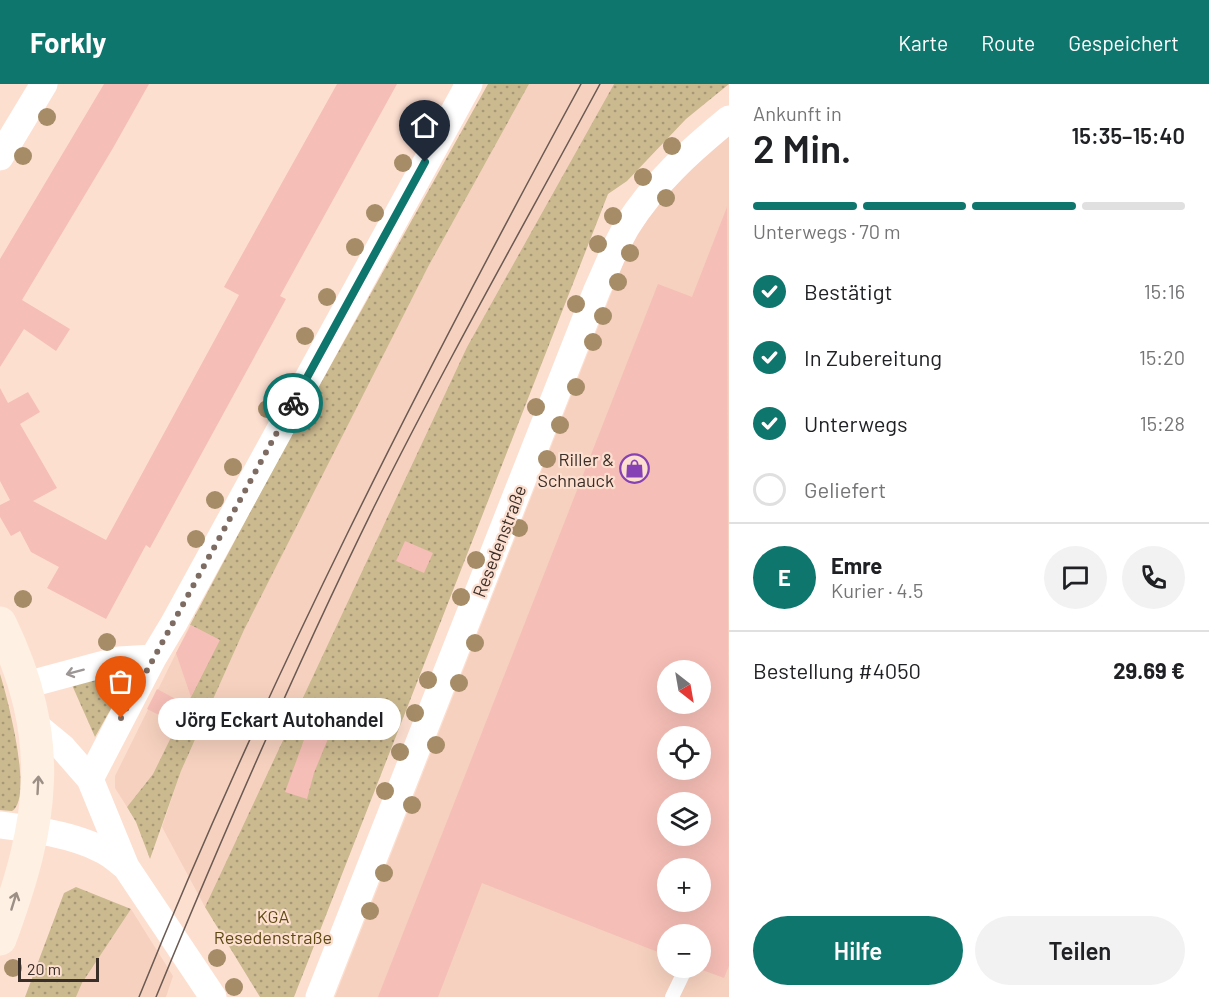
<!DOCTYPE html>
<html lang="de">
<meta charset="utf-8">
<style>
body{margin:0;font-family:Barlow,sans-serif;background:#f2f2f2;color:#202124;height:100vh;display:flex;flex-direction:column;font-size:22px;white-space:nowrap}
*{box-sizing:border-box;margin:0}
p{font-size:20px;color:#757577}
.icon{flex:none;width:33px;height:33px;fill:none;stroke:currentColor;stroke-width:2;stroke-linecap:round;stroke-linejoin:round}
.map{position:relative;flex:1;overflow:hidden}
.details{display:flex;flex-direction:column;background:#fff;width:480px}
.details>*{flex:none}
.needle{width:39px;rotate:149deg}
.controls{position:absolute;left:657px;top:576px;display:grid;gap:12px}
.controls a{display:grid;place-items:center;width:54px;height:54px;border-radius:50%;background:#fff;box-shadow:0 6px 24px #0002;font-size:30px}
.scale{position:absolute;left:18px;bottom:15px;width:81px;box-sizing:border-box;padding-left:6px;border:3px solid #392e28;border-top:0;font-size:16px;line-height:21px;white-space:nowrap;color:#392e28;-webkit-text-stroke:4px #fddfd0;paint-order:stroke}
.pin{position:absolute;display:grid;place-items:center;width:51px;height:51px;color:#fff;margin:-62px -26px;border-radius:50% 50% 50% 0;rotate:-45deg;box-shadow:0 0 6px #0007}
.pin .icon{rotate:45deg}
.courier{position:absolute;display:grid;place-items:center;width:60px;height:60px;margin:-30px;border:4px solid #0f766e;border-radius:50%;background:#fff;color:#222;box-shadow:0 2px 8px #0007}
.bubble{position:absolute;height:42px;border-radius:21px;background:#fff;box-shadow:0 6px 24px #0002;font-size:20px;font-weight:600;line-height:42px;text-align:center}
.headline em{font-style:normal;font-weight:600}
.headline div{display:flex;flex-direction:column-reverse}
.headline{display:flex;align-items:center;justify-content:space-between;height:102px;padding:0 24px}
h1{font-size:39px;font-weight:600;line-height:45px}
.bar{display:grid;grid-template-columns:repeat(4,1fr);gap:9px 6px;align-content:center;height:72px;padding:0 24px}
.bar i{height:8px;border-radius:4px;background:#e0e0e0}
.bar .active{background:#0f766e}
.bar p{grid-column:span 4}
.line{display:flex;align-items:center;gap:15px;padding:0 24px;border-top:2px solid #e0e0e0}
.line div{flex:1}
.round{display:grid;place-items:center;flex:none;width:63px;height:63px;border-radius:32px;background:#f2f2f2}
ol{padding:0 24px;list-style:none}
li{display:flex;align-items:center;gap:18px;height:66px}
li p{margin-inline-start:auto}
li .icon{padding:6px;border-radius:50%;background:#0f766e;color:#fff;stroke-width:4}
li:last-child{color:#757577}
li i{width:33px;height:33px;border:3px solid #e0e0e0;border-radius:50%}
.action{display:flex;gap:12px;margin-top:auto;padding:12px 24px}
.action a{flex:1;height:69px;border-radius:36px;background:#0f766e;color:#fff;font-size:24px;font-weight:600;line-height:69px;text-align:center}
.action a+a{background:#f2f2f2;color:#202124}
header{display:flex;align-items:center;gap:36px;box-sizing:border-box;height:84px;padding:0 30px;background:#0f766e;color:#fff}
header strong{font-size:28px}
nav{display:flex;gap:33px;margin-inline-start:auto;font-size:21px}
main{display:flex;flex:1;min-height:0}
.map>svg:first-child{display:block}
.built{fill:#f6d1bf;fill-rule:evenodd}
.green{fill:url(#green-dots)}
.building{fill:#f5beb6;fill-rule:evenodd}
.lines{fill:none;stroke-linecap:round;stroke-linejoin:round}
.lane{stroke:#fff;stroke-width:14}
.street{stroke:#fff;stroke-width:27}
.secondary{stroke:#fef0e2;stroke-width:33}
.tram{stroke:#6a5a52;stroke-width:1.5}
.tree{fill:#a68d68}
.oneway{stroke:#9c9694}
.oneway2{stroke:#9c8f85}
.done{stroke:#7e6c63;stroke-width:6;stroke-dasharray:0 10.8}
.route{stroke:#0f766e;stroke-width:8}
.labels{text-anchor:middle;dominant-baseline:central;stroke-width:4.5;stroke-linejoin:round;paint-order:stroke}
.poi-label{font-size:18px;fill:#392e28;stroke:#fddfd0;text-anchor:end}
.street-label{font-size:18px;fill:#392e28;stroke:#fddfd0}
.park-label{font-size:18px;fill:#5f4a13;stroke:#fddfd0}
</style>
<header>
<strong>Forkly</strong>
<nav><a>Karte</a><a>Route</a><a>Gespeichert</a></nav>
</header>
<main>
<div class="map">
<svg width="729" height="913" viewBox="0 0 729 913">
<defs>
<pattern id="green-dots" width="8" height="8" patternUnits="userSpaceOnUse" patternTransform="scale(1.5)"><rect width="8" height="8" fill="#cbb98f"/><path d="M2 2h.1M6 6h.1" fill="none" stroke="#a69775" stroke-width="1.8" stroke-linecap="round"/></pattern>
</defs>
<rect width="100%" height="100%" fill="#fddfd0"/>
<path class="built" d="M 529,0 L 614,0 L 467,263 L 205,823 L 162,743 L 181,687 L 244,546 L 346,343 L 428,183 Z
M 729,48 L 729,913 L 335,913 L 628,167 L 651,129 L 675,101 ZM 668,586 L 700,586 L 700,620 L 668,620 ZM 668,652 L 700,652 L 700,686 L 668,686 ZM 668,718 L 700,718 L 700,752 L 668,752 ZM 668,784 L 700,784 L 700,818 L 668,818 ZM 668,850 L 700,850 L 700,884 L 668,884 Z
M 190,541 L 220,556 L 153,690 L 127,723 L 115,704 L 115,692 Z
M 131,825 L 173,892 L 166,913 L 76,913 L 82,899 Z"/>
<path class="green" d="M 488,0 L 529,0 L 428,183 L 244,546 L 181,687 L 150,775 L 136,738 L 127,723 L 153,690 L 219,556 L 190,541 L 280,372 Z
M 614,0 L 729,0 L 686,35 L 627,97 L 608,110 L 294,913 L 260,913 L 205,823 L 467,263 Z
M 118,588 L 125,600 L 95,653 L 72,601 Z
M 0,590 C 7,612 34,714 12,727 L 0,726 Z
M 76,803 L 131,825 L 82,899 L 76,913 L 25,913 L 64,809 Z"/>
<path class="building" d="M 104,0 L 149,0 L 113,64 L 22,216 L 70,245 L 56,267 L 24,245 L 0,283 L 0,175 Z
M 337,0 L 397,0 L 280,212 L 286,215 L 150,464 L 146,461 L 106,535 L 47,504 L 59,483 L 31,468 L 20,447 L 11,452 L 0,433 L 0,421 L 10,416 L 0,397 L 0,304 L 8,319 L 28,308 L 40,328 L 20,340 L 57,404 L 33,417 L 106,456 L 239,211 L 224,203 Z
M 727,123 L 729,882 L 724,894 L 697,884 L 700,884 L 700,850 L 668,850 L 668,872 L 482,799 L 438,913 L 378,913 L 658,200 L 692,213 ZM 668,586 L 700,586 L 700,620 L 668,620 ZM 668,652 L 700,652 L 700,686 L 668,686 ZM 668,718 L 700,718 L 700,752 L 668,752 ZM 668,784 L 700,784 L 700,818 L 668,818 Z
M 405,457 L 433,469 L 424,489 L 396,477 Z
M 191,541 L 220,556 L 191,613 L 176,569 Z
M 157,605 L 185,620 L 175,639 L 147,625 Z
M 313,631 L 334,640 L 314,689 L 307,715 L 285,708 Z"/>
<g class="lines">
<path class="lane" d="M 672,913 L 686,884"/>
<path class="street" d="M 0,73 L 44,0
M 26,601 L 119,576 L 153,574
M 35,641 L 63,664 L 90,695 L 126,783 L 213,913
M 90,695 L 153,574 L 174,539 L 469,0
M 0,741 C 31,745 75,751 102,766 C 111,770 118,777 126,783
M 319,913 L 597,206 C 607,185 615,162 627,142 C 654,99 690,67 729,35"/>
<path class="secondary" d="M 0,539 C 56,655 44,737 0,855"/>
<path class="tram" d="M 139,913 C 266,599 419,298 581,0
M 156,913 C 224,748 295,584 374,423 C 445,280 524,141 600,0"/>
</g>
<g class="tree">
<circle cx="47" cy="33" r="9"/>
<circle cx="423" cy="44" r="9"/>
<circle cx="672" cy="62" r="9"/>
<circle cx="23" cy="72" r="9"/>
<circle cx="403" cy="79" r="9"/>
<circle cx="643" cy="93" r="9"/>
<circle cx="666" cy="114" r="9"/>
<circle cx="375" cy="129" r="9"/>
<circle cx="613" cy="132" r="9"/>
<circle cx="598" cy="160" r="9"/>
<circle cx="355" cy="163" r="9"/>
<circle cx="630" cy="169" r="9"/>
<circle cx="618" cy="198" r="9"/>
<circle cx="327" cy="213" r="9"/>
<circle cx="576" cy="220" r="9"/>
<circle cx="603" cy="232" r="9"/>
<circle cx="305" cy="252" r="9"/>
<circle cx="593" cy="258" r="9"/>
<circle cx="576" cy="303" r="9"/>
<circle cx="536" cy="323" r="9"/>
<circle cx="267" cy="325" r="9"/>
<circle cx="560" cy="341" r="9"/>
<circle cx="547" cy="375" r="9"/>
<circle cx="233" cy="383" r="9"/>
<circle cx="215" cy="416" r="9"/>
<circle cx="519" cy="444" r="9"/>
<circle cx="196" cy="455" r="9"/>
<circle cx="476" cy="476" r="9"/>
<circle cx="461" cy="513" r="9"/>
<circle cx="23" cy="515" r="9"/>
<circle cx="107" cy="558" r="9"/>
<circle cx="475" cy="559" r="9"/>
<circle cx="428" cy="596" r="9"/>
<circle cx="459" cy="599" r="9"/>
<circle cx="415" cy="629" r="9"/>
<circle cx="436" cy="661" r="9"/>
<circle cx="400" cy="668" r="9"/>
<circle cx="385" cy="707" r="9"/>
<circle cx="412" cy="721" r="9"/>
<circle cx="384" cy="789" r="9"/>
<circle cx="370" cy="827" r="9"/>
<circle cx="217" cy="874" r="9"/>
<circle cx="13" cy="884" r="9"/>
<circle cx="234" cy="903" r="9"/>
</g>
<defs><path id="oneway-shaft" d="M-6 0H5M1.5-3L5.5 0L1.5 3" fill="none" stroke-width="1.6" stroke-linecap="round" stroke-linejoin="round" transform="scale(1.5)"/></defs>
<use class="oneway" href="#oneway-shaft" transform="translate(75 588) rotate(165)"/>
<g class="oneway2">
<use href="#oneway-shaft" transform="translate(38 701) rotate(-87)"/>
<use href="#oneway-shaft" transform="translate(14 817) rotate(-73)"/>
</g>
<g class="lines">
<path class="done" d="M 121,634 L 293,319"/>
<path class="route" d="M 293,319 L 425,78"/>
</g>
<defs>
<symbol id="shop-ring" viewBox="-11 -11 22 22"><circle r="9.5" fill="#fddfd0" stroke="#8642b5" stroke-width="1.5"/><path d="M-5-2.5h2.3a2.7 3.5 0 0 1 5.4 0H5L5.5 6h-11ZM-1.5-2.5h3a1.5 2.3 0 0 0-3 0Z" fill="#8642b5"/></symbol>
</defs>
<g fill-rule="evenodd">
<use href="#shop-ring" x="618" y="368" width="33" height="33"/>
</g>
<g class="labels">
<g class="poi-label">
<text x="614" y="375">Riller &amp;<tspan x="614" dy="21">Schnauck</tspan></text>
</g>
<g class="street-label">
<text transform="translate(499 457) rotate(-69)">Resedenstraße</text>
</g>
<g class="park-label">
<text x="273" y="832">KGA<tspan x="273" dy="21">Resedenstraße</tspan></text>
</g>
</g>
</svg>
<div class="controls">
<a><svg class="needle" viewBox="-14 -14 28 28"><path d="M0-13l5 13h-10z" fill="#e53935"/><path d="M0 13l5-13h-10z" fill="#757577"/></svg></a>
<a><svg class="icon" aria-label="locate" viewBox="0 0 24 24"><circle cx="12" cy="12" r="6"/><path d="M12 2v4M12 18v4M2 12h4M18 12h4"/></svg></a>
<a><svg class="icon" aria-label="layers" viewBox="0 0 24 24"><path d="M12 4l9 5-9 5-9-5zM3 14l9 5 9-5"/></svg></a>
<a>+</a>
<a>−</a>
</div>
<div class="scale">20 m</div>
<div class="pin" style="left:121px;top:634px;background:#ea580c"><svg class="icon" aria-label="bag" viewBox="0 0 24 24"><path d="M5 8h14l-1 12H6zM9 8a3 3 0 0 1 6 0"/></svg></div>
<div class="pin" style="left:425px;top:78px;background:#1f2937"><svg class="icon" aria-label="home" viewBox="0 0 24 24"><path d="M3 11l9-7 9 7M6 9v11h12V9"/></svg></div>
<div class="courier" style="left:293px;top:319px"><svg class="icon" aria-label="bike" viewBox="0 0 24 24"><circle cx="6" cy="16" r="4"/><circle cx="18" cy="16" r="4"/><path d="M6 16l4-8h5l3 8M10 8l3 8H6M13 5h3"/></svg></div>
<div class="bubble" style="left:158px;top:614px;width:243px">Jörg Eckart Autohandel</div>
</div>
<section class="details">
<div class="headline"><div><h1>2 Min.</h1><p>Ankunft in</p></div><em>15:35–15:40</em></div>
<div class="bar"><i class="active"></i><i class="active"></i><i class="active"></i><i></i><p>Unterwegs · 70 m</p></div>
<ol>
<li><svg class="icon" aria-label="check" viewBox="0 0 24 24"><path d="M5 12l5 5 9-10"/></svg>Bestätigt<p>15:16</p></li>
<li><svg class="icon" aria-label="check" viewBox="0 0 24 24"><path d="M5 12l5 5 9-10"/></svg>In Zubereitung<p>15:20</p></li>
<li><svg class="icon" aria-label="check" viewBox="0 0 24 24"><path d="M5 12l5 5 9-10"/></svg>Unterwegs<p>15:28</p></li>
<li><i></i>Geliefert</li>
</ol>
<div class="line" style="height:108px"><b class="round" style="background:#0f766e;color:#fff">E</b><div><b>Emre</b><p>Kurier · 4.5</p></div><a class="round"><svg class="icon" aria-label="chat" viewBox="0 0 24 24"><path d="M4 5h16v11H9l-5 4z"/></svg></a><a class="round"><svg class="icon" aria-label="phone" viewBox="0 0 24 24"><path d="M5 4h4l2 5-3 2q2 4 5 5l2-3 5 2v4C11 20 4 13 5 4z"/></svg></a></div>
<div class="line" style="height:78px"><div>Bestellung #4050</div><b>29.69 €</b></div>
<div class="action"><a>Hilfe</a><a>Teilen</a></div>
</section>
</main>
